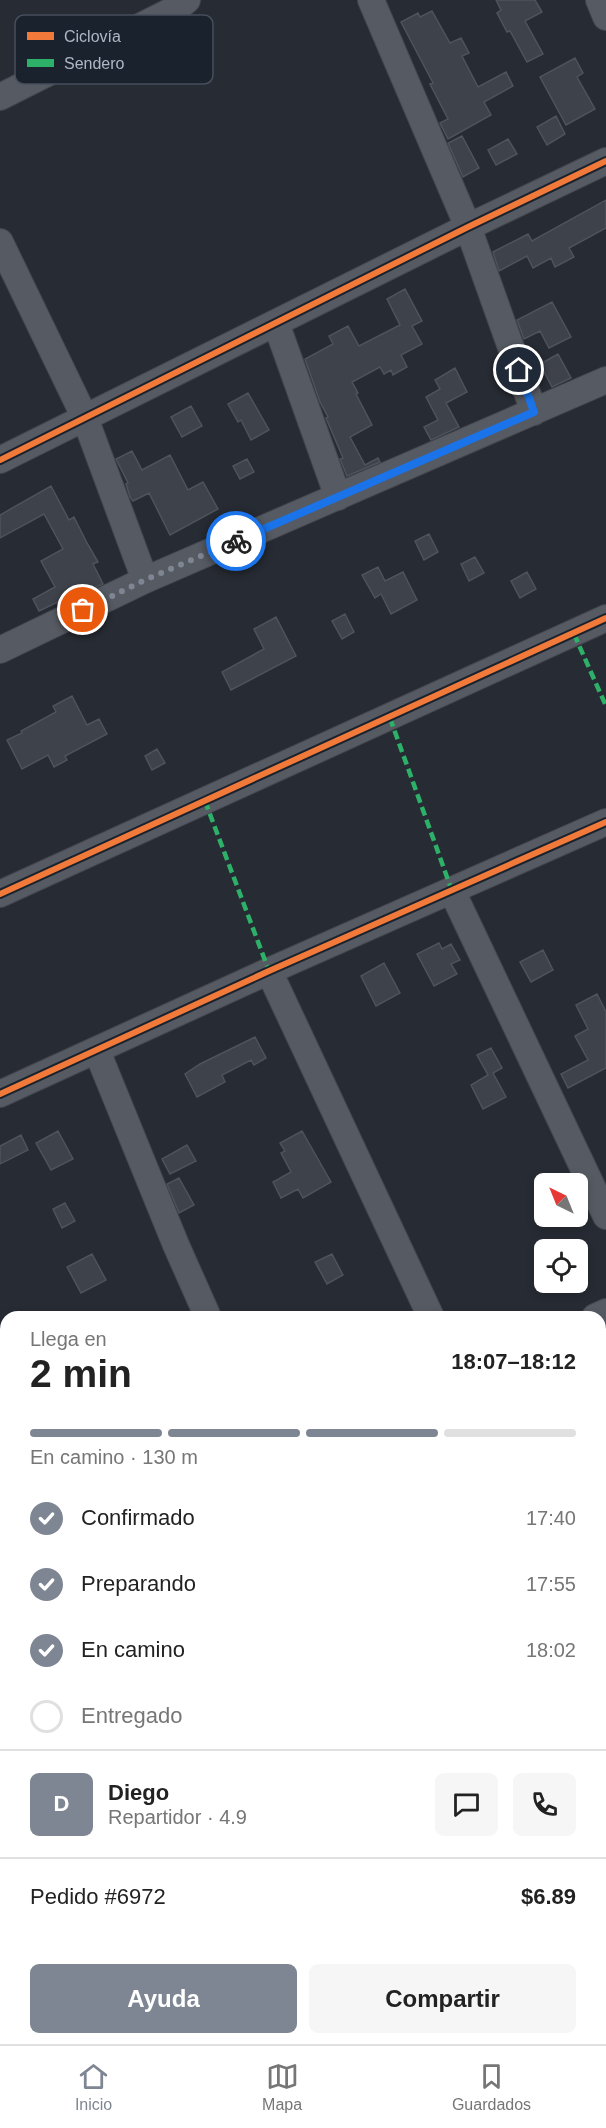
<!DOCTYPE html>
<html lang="es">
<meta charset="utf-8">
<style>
body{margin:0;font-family:Arial,sans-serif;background:#f6f6f6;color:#222;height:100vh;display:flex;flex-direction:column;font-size:22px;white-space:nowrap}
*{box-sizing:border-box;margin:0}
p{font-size:20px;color:#767676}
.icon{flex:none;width:33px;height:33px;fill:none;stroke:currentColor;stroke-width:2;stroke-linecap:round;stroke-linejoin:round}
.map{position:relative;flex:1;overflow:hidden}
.sheet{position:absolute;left:0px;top:1311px;width:606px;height:734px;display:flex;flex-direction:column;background:#fff;border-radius:18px 18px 0 0;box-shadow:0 3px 9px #0003}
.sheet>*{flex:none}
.needle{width:39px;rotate:317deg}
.controls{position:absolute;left:534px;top:1173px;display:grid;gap:12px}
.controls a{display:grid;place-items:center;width:54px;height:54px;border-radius:9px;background:#fff;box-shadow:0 3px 9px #0003;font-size:30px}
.pin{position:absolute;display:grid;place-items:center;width:51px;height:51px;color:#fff;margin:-26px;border:3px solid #fff;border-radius:50%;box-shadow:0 2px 6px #0007}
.courier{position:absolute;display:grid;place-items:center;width:60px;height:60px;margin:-30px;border:4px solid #1a73e8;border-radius:50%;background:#fff;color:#222;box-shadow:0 2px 8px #0007}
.summary em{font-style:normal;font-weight:600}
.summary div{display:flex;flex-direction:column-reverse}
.summary{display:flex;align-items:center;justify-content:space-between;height:102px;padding:0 30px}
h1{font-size:39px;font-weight:600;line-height:45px}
.bar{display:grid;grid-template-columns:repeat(4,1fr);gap:9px 6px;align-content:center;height:72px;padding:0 30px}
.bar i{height:8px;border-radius:4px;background:#e0e0e0}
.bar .on{background:#7f8693}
.bar p{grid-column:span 4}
.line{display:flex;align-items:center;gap:15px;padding:0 30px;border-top:2px solid #e0e0e0}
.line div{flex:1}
.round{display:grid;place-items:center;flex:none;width:63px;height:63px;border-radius:9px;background:#f6f6f6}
ol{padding:0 30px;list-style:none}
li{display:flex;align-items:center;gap:18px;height:66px}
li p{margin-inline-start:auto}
li .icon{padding:6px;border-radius:50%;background:#7f8693;color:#fff;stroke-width:4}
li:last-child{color:#767676}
li i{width:33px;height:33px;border:3px solid #e0e0e0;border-radius:50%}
.button{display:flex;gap:12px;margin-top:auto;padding:12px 30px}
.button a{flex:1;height:69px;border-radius:9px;background:#7f8693;color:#fff;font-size:24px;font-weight:600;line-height:69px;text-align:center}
.button a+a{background:#f6f6f6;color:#222}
.menu{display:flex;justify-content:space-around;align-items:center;height:84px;border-top:2px solid #e0e0e0;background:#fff;font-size:16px;color:#767676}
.menu a{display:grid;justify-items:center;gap:3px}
.menu .on{color:#7f8693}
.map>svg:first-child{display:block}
.building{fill:#3e424a;stroke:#4e535c;stroke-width:1.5}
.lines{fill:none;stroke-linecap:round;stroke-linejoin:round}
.minor-casing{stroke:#43464c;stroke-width:28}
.minor{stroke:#565a62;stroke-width:26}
.quiet{stroke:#2db169;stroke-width:4.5;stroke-dasharray:9 4.5;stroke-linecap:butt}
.cycleway-casing{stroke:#1a222e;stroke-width:10}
.cycleway{stroke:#f17a3a;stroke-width:6}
.done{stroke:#7f8693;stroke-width:6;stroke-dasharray:0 10.8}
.route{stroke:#1a73e8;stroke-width:8}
.key{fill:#1a222e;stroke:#474f5c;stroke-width:1.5}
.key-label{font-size:16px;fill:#afb7c6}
</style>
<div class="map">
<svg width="606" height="2044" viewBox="0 0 606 2044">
<rect width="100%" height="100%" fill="#272b33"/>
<path class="building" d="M 496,0 L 535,0 L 542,12 L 525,21 L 543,54 L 527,62 L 510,31 L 507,32 L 497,13 L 501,10 Z
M 432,11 L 450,43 L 461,38 L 469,53 L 462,56 L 478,87 L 506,72 L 513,86 L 484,102 L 491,115 L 448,139 L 440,123 L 448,119 L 430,84 L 433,83 L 401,22 L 418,13 L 420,17 Z
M 575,58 L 583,73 L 577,77 L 595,109 L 566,125 L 540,77 Z
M 556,116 L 565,134 L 547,145 L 537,127 Z
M 462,136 L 479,168 L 463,177 L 448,143 Z
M 508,139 L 517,154 L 496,165 L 488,150 Z
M 606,200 L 606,228 L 569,248 L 574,257 L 555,267 L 551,258 L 533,268 L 527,256 L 499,271 L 493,252 L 528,234 L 532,241 Z
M 405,289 L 422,321 L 412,326 L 422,344 L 401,355 L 407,367 L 393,375 L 391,370 L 384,374 L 380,367 L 352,382 L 358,393 L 356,394 L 372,425 L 350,437 L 365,465 L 378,458 L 380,462 L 347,476 L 340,459 L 343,458 L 326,418 L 328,417 L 320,402 L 305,359 L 333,344 L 329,336 L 348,326 L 359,346 L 400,325 L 387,299 Z
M 552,302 L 571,337 L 549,348 L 540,331 L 524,339 L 517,320 Z
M 558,354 L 571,378 L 552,387 L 540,364 Z
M 455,368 L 467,392 L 446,403 L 459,427 L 431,440 L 424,427 L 438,420 L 426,397 L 440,389 L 435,380 Z
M 248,393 L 269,430 L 251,440 L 241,420 L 238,422 L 228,404 Z
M 191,406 L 202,426 L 182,437 L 171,417 Z
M 132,451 L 142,470 L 170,455 L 188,490 L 203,482 L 218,509 L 170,535 L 149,493 L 133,501 L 130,497 L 126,484 L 128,483 L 116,459 Z
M 247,459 L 254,472 L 240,479 L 233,466 Z
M 51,486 L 69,520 L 74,517 L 87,543 L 98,562 L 93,564 L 103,584 L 63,603 L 62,600 L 39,611 L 33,599 L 55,587 L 41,561 L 63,549 L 44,514 L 0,538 L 0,515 Z
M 429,534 L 438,552 L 424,560 L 415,541 Z
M 475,557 L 484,573 L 469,581 L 461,564 Z
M 378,567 L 385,581 L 403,572 L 417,600 L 391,614 L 381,594 L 375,598 L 362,575 Z
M 527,572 L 536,589 L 520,598 L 511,581 Z
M 345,614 L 354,632 L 342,639 L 332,621 Z
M 276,617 L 296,656 L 231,690 L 222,672 L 264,649 L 254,629 Z
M 72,696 L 87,725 L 99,719 L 107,734 L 65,756 L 67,760 L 54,767 L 48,755 L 22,769 L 7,740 L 22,733 L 21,731 L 56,712 L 53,706 Z
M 157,749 L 165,763 L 152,770 L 145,756 Z
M 439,943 L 442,949 L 451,944 L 460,960 L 451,964 L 457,974 L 434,986 L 417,954 Z
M 543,950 L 553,970 L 531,982 L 520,962 Z
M 384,963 L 400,993 L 376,1006 L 361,976 Z
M 597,994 L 606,1012 L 606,1068 L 568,1088 L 561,1074 L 588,1060 L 575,1036 L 588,1029 L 576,1005 Z
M 255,1037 L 266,1058 L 254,1065 L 251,1060 L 222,1075 L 225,1082 L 197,1097 L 185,1074 L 200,1064 Z
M 491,1048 L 502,1068 L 493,1073 L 506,1097 L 483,1109 L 471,1085 L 488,1075 L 477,1055 Z
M 58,1131 L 73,1159 L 51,1170 L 36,1143 Z
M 302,1131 L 331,1182 L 303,1198 L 298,1189 L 281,1198 L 273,1182 L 291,1172 L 281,1153 L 285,1151 L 280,1143 Z
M 21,1135 L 28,1150 L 0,1164 L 0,1146 Z
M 187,1145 L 196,1161 L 170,1174 L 162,1159 Z
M 179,1178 L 194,1205 L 179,1213 L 167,1184 Z
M 65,1203 L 75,1221 L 62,1228 L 53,1209 Z
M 92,1254 L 106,1280 L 81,1293 L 67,1267 Z
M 332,1254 L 343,1275 L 327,1284 L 315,1262 Z"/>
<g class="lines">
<defs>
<path id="minor" d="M 371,0 L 468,227 L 534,412
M 599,0 L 606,17
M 0,97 L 177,8 L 187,0
M 0,242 L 85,418 L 145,580
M 276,323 L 338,497
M 0,460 L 468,227 L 606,161
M 0,650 L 145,580 L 606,380
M 452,891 L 606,1216
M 0,894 L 606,618
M 269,971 L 431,1317
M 97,1051 L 176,1245 L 208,1317
M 0,1094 L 269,971 L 606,822
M 595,1317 L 606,1312
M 0,1395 L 6,1408
M 0,1588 L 6,1585
M 600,1687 L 606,1701
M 600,1811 L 606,1809
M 0,1833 L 6,1830
M 0,1932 L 6,1946
M 47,2038 L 50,2044
M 513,2038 L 515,2044
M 277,2044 L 287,2038"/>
</defs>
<use href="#minor" class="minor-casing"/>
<use href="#minor" class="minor"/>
<path class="quiet" d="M 574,634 L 606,706
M 390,718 L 452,891
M 205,801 L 269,971"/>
<defs>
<path id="cycleway" d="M 0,460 L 468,227 L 606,161
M 0,894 L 606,618
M 0,1094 L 269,971 L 606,822"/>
</defs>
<use href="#cycleway" class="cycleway-casing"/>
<use href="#cycleway" class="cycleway"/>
</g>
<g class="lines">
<path class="done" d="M 83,610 L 145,580 L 236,541"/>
<path class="route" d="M 236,541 L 534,412 L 519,370"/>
</g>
<rect x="15" y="15" width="198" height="69" rx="9" class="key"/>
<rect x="27" y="32" width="27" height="8" fill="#f17a3a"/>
<rect x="27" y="59" width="27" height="8" fill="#2db169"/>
<g class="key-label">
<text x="64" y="42">Ciclovía</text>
<text x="64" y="69">Sendero</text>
</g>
</svg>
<div class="controls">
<a><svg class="needle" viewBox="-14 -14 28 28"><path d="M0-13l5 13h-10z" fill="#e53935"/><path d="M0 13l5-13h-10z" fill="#767676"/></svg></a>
<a><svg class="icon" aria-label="locate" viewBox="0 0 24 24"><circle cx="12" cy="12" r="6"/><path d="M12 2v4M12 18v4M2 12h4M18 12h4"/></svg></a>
</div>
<div class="pin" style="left:83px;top:610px;background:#ea580c"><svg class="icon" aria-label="bag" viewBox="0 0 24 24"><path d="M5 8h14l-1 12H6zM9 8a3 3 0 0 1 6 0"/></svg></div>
<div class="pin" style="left:519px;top:370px;background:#1f2937"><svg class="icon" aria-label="home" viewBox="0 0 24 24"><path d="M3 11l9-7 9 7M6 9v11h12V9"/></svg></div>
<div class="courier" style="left:236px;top:541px"><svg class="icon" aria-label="bike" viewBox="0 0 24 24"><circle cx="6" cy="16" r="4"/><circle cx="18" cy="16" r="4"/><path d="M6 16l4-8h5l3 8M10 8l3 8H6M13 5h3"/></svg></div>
<section class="sheet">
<div class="summary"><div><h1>2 min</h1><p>Llega en</p></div><em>18:07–18:12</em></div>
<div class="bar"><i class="on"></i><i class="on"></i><i class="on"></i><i></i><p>En camino · 130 m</p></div>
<ol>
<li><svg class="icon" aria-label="check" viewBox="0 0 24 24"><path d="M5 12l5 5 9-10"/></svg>Confirmado<p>17:40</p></li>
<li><svg class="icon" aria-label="check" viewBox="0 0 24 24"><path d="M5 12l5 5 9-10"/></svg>Preparando<p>17:55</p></li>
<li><svg class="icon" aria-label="check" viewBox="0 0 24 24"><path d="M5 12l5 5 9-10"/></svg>En camino<p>18:02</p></li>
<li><i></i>Entregado</li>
</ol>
<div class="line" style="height:108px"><b class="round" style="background:#7f8693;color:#fff">D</b><div><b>Diego</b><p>Repartidor · 4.9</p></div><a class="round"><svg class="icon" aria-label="chat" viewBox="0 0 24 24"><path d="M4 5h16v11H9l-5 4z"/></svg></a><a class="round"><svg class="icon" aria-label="phone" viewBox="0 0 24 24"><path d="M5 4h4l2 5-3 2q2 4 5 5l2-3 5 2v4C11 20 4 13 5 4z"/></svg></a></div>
<div class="line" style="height:78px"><div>Pedido #6972</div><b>$6.89</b></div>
<div class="button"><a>Ayuda</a><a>Compartir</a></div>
</section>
</div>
<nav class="menu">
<a class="on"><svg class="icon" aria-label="home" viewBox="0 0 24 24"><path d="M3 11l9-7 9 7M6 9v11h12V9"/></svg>Inicio</a>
<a><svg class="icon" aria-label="map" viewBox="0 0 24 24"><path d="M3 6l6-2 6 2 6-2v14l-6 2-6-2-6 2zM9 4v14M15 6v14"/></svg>Mapa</a>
<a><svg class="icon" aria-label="saved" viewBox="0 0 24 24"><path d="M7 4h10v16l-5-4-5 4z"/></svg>Guardados</a>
</nav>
